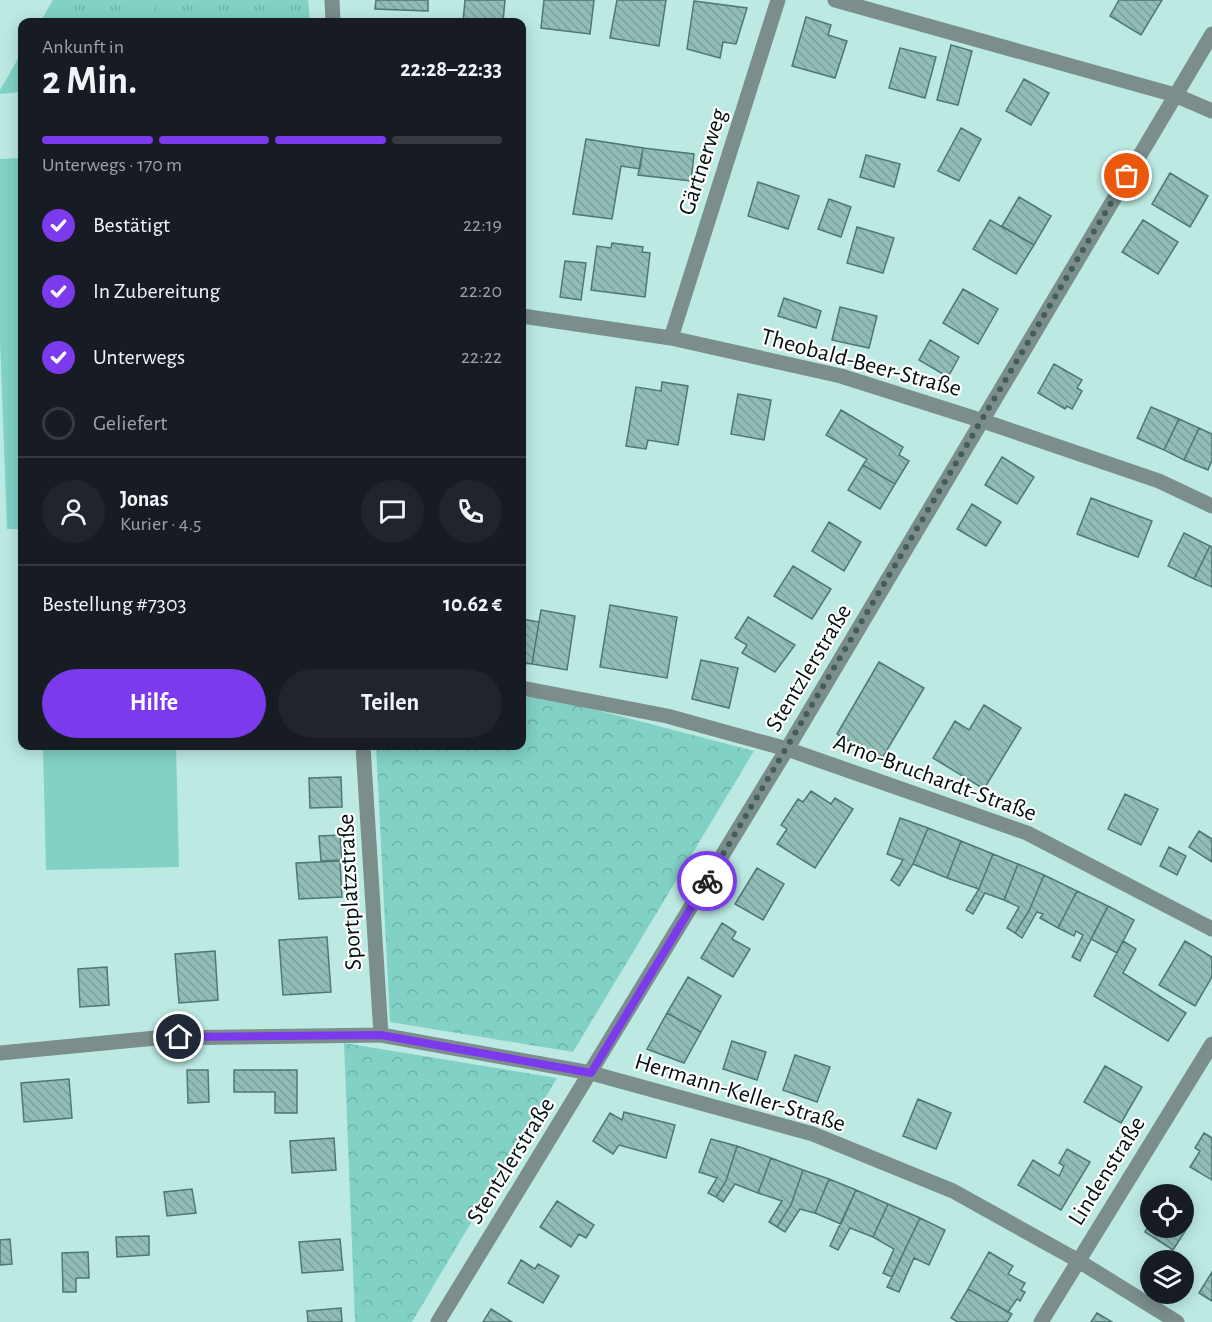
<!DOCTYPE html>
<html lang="de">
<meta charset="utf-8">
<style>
body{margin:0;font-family:"Alegreya Sans",sans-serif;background:#20242c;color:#f1f3f6;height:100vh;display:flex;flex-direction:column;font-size:22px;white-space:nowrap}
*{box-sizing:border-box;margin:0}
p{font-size:20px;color:#9ea1a6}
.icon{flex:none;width:33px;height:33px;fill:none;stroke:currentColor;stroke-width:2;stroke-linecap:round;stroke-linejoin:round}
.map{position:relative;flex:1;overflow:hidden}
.side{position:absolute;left:18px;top:18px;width:508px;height:732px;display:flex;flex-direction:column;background:#171b24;border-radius:12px;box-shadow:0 3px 15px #0003}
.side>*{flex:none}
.controls{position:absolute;left:1140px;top:1184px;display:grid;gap:12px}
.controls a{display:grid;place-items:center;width:54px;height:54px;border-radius:50%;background:#171b24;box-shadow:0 3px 15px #0003;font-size:30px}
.pin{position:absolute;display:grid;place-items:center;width:51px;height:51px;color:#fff;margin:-26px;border:3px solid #fff;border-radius:50%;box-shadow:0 2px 6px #0007}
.courier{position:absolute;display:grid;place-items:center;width:60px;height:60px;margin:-30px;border:4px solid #7c3aed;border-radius:50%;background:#fff;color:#222;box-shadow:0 2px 8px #0007}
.headline em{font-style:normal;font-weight:600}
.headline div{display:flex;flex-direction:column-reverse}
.headline{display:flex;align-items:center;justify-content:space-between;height:102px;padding:0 24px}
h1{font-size:39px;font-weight:600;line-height:45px}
.bar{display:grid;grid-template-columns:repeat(4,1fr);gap:9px 6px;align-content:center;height:72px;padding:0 24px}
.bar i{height:8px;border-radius:4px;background:#363941}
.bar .selected{background:#7c3aed}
.bar p{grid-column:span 4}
.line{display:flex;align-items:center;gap:15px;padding:0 24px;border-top:2px solid #363941}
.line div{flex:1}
.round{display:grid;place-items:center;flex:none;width:63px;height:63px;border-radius:32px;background:#20242c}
ol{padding:0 24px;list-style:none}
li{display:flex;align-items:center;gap:18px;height:66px}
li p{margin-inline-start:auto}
li .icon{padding:6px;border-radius:50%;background:#7c3aed;color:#fff;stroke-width:4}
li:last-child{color:#9ea1a6}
li i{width:33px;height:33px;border:3px solid #363941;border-radius:50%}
.button{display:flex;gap:12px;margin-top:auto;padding:12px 24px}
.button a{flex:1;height:69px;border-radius:36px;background:#7c3aed;color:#fff;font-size:24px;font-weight:600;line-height:69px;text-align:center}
.button a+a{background:#20242c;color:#f1f3f6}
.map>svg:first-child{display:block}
.grass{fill:url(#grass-tufts)}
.forest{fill:url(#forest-crowns)}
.garden{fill:#81d1c5}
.building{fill:url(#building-back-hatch);stroke:#4e7872;stroke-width:1.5}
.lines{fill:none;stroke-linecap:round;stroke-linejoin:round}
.minor{stroke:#7b8e8b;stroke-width:15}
.done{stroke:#435d59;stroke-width:6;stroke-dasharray:0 10.8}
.route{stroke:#7c3aed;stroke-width:8}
.labels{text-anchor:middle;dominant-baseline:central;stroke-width:4.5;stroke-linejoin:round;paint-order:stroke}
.street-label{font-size:24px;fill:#02110f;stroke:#fff}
</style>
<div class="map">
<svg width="1212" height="1322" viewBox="0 0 1212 1322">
<defs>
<pattern id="grass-tufts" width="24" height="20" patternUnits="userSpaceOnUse" patternTransform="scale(1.5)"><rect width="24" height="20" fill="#81d1c5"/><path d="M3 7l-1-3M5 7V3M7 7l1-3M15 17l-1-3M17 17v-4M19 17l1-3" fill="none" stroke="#6eb2a8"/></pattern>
<pattern id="forest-crowns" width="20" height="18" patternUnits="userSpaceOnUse" patternTransform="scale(1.5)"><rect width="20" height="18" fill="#81d1c5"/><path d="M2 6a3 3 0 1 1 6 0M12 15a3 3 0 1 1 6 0" fill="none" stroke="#6eb2a8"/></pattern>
<pattern id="building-back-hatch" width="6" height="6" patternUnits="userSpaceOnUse" patternTransform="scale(1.5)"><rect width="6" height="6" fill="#91bdb6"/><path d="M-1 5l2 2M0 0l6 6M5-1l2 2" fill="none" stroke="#7ba19b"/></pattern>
</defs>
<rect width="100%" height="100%" fill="#bceae3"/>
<path class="grass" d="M 53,0 L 308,0 L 310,22 L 40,22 Z
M 22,52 L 22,92 L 0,94 L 0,90 Z"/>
<path class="forest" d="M 522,696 L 566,702 L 754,751 L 573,1052 L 390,1022 L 376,746 L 522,746 Z
M 344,1043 L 557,1078 L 412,1322 L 355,1322 Z"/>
<path class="garden" d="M 126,0 L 160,0 L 151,15 Z
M 22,158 L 22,529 L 7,529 L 0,339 L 0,159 Z
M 43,746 L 176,746 L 179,867 L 46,870 Z"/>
<path class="building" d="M 376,0 L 428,0 L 428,11 L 375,9 Z
M 465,0 L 505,0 L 503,22 L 463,22 Z
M 544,0 L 594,0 L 590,34 L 541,28 Z
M 617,0 L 666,0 L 659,46 L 610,38 Z
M 1119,0 L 1162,0 L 1141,35 L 1110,16 Z
M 694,1 L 747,8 L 736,44 L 723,42 L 720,58 L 687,49 Z
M 806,17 L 831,25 L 828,35 L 847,41 L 835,78 L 792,66 Z
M 951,45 L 972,51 L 958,105 L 937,100 Z
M 900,48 L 936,57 L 925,98 L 889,88 Z
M 1024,79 L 1049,93 L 1031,125 L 1006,111 Z
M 961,128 L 981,139 L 959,181 L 938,171 Z
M 586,139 L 643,148 L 640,169 L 621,166 L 612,219 L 573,214 Z
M 643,148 L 694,154 L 691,181 L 638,175 Z
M 866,155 L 900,164 L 894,187 L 860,177 Z
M 1170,173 L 1208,196 L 1190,227 L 1152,204 Z
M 758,182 L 799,196 L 788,229 L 748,216 Z
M 1019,197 L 1051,216 L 1034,245 L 1002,226 Z
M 829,199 L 851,207 L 841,237 L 818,229 Z
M 990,220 L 1034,245 L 1016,274 L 973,249 Z
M 1143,220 L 1178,242 L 1158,274 L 1122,252 Z
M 857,227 L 894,238 L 883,273 L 847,263 Z
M 612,243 L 643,247 L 642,252 L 650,253 L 645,297 L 591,290 L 597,246 L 611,248 Z
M 565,261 L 586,263 L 581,300 L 560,297 Z
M 963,289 L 998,309 L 978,344 L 943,323 Z
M 784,298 L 821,311 L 816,328 L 778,316 Z
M 840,307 L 877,316 L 869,348 L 832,340 Z
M 930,340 L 959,357 L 948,377 L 919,360 Z
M 1054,364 L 1082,380 L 1077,388 L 1082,391 L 1072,409 L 1067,406 L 1065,409 L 1038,393 Z
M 662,382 L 688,386 L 678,445 L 648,440 L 646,449 L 626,446 L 636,387 L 661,391 Z
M 738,394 L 771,400 L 764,440 L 731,434 Z
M 1151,407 L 1179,419 L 1164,450 L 1137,438 Z
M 841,410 L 903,447 L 899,455 L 909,461 L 895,484 L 863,465 L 867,459 L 826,435 Z
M 1179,419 L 1199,428 L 1184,460 L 1164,450 Z
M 1199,428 L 1212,434 L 1212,460 L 1208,470 L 1184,460 Z
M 1002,457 L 1034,477 L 1017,504 L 985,485 Z
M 863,465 L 895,484 L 880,509 L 848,490 Z
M 1091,498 L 1152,521 L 1138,557 L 1077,534 Z
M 972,504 L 1001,522 L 986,546 L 957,529 Z
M 829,522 L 861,542 L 844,571 L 812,551 Z
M 1184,533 L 1210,546 L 1194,579 L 1168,566 Z
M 1210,546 L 1212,547 L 1212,587 L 1194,579 Z
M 793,566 L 831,589 L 812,619 L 774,596 Z
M 610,605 L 677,617 L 667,678 L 600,667 Z
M 541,610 L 575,616 L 567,670 L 532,664 Z
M 748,617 L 795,645 L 775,672 L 742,653 L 747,645 L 735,638 Z
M 522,619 L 539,622 L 532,664 L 522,663 Z
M 701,660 L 738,668 L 729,708 L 692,699 Z
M 879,662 L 924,688 L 881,760 L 837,734 Z
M 984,705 L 1021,728 L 984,789 L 933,758 L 955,721 L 969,730 Z
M 298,746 L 337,746 L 337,747 L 298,749 Z
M 341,777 L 342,807 L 310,808 L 309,778 Z
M 811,791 L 831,804 L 835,798 L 853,809 L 815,868 L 777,844 L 787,829 L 781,825 L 798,799 L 803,802 Z
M 1125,794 L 1158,809 L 1141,845 L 1108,829 Z
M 900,818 L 928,828 L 913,864 L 899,886 L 891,880 L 903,860 L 887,854 Z
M 928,828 L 961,841 L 947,878 L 913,864 Z
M 1199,831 L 1212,839 L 1212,862 L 1189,847 Z
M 340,835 L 342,860 L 321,861 L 319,836 Z
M 961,841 L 993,854 L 979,889 L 947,878 Z
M 1169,847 L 1186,856 L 1177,875 L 1160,866 Z
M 993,854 L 1018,864 L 1004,900 L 985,893 L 973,914 L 966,910 L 979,889 Z
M 340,861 L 342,897 L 299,899 L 296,863 Z
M 1018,864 L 1044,875 L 1029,911 L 1015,933 L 1007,928 L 1019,907 L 1004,900 Z
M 757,868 L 784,884 L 763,920 L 735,904 Z
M 1044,875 L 1077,891 L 1058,928 L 1040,918 L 1043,914 L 1037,912 L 1022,938 L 1015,933 L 1029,911 Z
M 1077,891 L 1108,906 L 1080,961 L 1072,957 L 1083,935 L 1076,931 L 1074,936 L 1058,928 Z
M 1108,906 L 1134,920 L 1117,953 L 1091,939 Z
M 722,923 L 736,932 L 732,939 L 750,949 L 733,977 L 701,958 Z
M 327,937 L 331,992 L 283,995 L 279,940 Z
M 1123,941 L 1136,949 L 1123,973 L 1186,1013 L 1168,1041 L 1094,996 Z
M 1185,941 L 1212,957 L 1212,977 L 1195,1006 L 1159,985 Z
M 215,951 L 218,1000 L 179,1003 L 175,954 Z
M 107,967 L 109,1005 L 80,1007 L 78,969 Z
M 688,977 L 721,996 L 701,1032 L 667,1013 Z
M 667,1013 L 701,1032 L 684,1063 L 647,1049 Z
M 732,1041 L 766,1052 L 757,1080 L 723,1069 Z
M 795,1055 L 830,1067 L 817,1102 L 783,1090 Z
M 1105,1066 L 1142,1087 L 1121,1123 L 1084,1102 Z
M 187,1070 L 208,1070 L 209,1102 L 188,1103 Z
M 234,1070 L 297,1070 L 297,1113 L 275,1113 L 275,1092 L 234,1092 Z
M 69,1079 L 72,1118 L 24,1122 L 21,1083 Z
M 918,1099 L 951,1113 L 936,1149 L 903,1136 Z
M 624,1112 L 675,1125 L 666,1158 L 619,1145 L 613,1154 L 593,1141 L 610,1113 L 622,1120 Z
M 1204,1133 L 1212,1138 L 1212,1180 L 1190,1167 L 1200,1151 L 1195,1148 Z
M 334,1138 L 336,1170 L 292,1173 L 290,1141 Z
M 711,1139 L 737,1146 L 726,1181 L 716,1197 L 708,1193 L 717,1178 L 699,1172 Z
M 737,1146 L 771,1158 L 758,1193 L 735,1184 L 723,1202 L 716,1197 L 726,1181 Z
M 1067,1149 L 1090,1162 L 1061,1210 L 1018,1185 L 1033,1160 L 1059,1176 L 1064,1166 L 1059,1163 Z
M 771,1158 L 803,1170 L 791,1205 L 777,1227 L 769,1222 L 782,1201 L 758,1193 Z
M 803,1170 L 829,1179 L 815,1213 L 800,1209 L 785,1232 L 777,1227 L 791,1205 Z
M 829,1179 L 856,1190 L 841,1224 L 815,1213 Z
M 192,1189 L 196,1213 L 167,1216 L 164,1192 Z
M 856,1190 L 888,1204 L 873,1237 L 850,1228 L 838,1250 L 830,1246 Z
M 557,1201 L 594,1225 L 586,1238 L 579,1234 L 571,1247 L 540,1227 Z
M 888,1204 L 920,1218 L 892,1277 L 883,1273 L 894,1249 L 873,1237 Z
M 920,1218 L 945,1230 L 929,1265 L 914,1258 L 899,1292 L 887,1287 Z
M 1184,1218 L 1191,1222 L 1173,1250 L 1145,1232 L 1150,1223 L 1150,1227 L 1184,1227 Z
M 149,1236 L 149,1255 L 117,1257 L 116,1237 Z
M 10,1239 L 12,1264 L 0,1265 L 0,1240 Z
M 340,1239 L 343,1270 L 302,1273 L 299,1242 Z
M 88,1252 L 89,1278 L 76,1278 L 76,1292 L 63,1292 L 62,1253 Z
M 989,1252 L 1013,1266 L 1008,1274 L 1025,1283 L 1021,1290 L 1025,1292 L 1020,1301 L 1017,1299 L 1008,1312 L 968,1289 Z
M 521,1260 L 535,1269 L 538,1264 L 559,1276 L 543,1303 L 508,1283 Z
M 1212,1272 L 1212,1301 L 1199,1293 Z
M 968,1289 L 1012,1314 L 1007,1322 L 958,1322 L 951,1318 Z
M 341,1308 L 342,1322 L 308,1322 L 307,1311 Z
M 491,1309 L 512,1322 L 483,1322 Z
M 1097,1313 L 1112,1322 L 1091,1322 Z"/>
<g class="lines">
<path class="minor" d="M 332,0 L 333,22
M 835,0 L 1175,95 L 1212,111
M 522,316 L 671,338 L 841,376 L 983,421 L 1159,481 L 1212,506
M 671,338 L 778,0
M 522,688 L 667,716 L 787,749 L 1027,833 L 1212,929
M 363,746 L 381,1035
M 0,1053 L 156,1038 L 381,1035 L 591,1073 L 813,1134 L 953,1191 L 1077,1260 L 1177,1322
M 438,1322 L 787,749 L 1212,34
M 1041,1322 L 1212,1044"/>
</g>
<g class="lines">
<path class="done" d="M 707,881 L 1127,176"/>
<path class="route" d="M 179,1037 L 381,1035 L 591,1073 L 707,881"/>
</g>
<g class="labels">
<g class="street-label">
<text transform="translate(703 162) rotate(-72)">Gärtnerweg</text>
<text transform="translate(861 363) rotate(15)">Theobald-Beer-Straße</text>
<text transform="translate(809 668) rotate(-59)">Stentzlerstraße</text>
<text transform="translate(935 778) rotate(20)">Arno-Bruchardt-Straße</text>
<text transform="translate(350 892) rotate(-93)">Sportplatzstraße</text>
<text transform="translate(740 1093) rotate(17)">Hermann-Keller-Straße</text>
<text transform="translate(511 1161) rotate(-58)">Stentzlerstraße</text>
<text transform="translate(1107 1171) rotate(-58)">Lindenstraße</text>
</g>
</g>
</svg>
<div class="controls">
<a><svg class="icon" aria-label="locate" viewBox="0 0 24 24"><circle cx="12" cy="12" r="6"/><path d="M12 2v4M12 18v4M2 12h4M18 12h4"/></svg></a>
<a><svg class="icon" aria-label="layers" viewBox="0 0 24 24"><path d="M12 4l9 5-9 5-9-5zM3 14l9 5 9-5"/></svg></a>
</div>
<div class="pin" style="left:1127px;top:176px;background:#ea580c"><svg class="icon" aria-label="bag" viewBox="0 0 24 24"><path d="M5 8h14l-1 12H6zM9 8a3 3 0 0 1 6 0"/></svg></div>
<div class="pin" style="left:179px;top:1037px;background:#1f2937"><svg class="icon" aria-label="home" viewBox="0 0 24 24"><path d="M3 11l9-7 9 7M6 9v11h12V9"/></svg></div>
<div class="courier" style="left:707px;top:881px"><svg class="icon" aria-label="bike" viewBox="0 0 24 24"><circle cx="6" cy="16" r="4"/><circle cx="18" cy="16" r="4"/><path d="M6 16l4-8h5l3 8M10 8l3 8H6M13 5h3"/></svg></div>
<section class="side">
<div class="headline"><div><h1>2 Min.</h1><p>Ankunft in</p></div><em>22:28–22:33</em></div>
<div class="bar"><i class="selected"></i><i class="selected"></i><i class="selected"></i><i></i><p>Unterwegs · 170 m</p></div>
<ol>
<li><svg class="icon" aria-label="check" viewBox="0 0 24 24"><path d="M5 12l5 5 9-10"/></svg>Bestätigt<p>22:19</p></li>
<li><svg class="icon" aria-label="check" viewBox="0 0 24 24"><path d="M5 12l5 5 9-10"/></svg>In Zubereitung<p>22:20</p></li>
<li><svg class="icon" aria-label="check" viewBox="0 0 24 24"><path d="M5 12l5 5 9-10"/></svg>Unterwegs<p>22:22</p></li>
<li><i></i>Geliefert</li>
</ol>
<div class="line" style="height:108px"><a class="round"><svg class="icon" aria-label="person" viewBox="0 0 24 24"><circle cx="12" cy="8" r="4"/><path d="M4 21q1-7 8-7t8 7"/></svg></a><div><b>Jonas</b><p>Kurier · 4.5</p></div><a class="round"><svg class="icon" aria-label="chat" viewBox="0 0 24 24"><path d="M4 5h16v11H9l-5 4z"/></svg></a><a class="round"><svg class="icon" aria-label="phone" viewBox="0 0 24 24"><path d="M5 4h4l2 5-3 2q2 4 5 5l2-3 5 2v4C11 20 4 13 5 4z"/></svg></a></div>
<div class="line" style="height:78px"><div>Bestellung #7303</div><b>10.62 €</b></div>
<div class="button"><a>Hilfe</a><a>Teilen</a></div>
</section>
</div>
